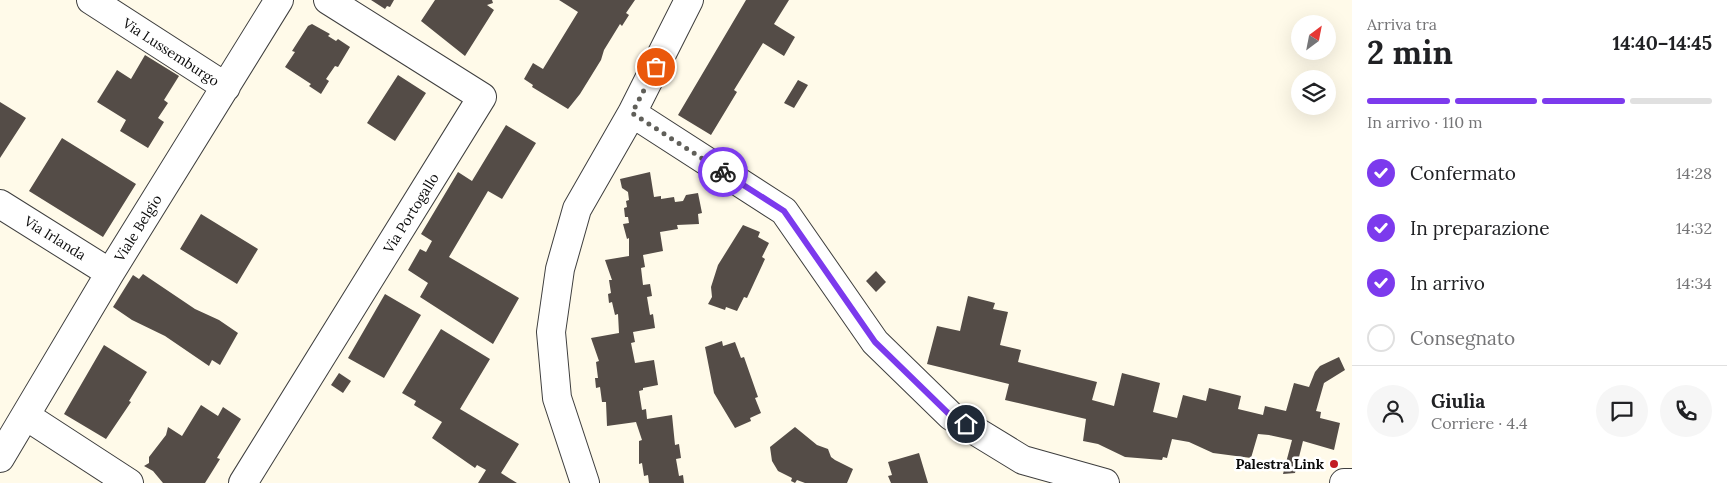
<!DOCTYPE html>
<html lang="it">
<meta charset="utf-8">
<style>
body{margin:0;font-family:Lora,serif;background:#f6f6f6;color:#202124;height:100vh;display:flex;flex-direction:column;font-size:19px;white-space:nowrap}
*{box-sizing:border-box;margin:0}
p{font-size:16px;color:#757577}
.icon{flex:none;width:28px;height:28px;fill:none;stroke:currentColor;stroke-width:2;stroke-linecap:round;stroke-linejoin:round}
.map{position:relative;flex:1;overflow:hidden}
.panel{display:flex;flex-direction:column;background:#fff;width:375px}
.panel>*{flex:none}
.needle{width:32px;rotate:32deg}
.tools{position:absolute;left:1291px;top:15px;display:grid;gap:10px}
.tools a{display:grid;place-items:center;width:45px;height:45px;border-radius:50%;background:#fff;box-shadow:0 5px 20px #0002;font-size:25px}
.pin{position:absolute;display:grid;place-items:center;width:42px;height:42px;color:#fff;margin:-21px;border:2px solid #fff;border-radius:50%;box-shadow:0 1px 5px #0007}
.courier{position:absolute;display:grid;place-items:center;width:50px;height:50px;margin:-25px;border:4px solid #7c3aed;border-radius:50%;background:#fff;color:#222;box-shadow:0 1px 6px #0007}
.head em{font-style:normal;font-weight:700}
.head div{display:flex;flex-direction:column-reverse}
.head{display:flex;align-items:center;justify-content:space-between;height:85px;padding:0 15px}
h1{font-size:32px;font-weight:700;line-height:38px}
.bar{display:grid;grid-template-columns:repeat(4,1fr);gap:8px 5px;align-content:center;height:60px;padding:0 15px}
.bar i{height:6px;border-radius:4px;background:#e0e0e0}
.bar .selected{background:#7c3aed}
.bar p{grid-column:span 4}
.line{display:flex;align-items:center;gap:12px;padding:0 15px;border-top:1px solid #e0e0e0}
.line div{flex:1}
.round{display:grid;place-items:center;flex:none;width:52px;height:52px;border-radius:26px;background:#f6f6f6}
ol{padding:0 15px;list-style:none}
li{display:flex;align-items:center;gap:15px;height:55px}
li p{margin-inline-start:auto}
li .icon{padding:5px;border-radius:50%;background:#7c3aed;color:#fff;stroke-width:4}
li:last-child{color:#757577}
li i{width:28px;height:28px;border:2px solid #e0e0e0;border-radius:50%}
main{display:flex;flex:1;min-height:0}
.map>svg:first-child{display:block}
.building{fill:#544c47}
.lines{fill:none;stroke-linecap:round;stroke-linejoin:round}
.minor-casing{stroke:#3e3e3e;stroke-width:30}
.minor{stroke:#fff;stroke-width:28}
.done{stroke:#605f59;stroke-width:5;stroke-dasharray:0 9}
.route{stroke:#7c3aed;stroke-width:6}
.poi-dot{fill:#c21c26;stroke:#fff;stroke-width:2}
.labels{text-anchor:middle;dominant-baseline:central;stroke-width:5;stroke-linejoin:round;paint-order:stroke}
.street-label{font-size:14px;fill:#0b0b0b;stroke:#fff}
.poi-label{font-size:14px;font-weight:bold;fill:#0b0b0b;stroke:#fff;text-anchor:end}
</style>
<main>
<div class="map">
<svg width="1352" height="483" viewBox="0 0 1352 483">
<rect width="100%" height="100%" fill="#fffae9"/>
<path class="building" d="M 371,0 L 394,0 L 390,7 L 387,6 L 385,9 Z
M 435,0 L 492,0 L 493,3 L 487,5 L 494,10 L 465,56 L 421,21 Z
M 559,0 L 635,0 L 626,13 L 629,15 L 622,26 L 620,24 L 604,50 L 601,60 L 580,94 L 568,109 L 532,87 L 533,85 L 524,79 L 533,63 L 543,69 L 578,12 Z
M 746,0 L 789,0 L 774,24 L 795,37 L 784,56 L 763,43 L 734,90 L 737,92 L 711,135 L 678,115 Z
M 312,24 L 330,34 L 328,36 L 336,41 L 338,39 L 350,47 L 338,67 L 335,66 L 326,79 L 329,81 L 321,94 L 309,86 L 311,84 L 285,67 L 295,52 L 292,51 L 308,26 Z
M 145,55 L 179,76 L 164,100 L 168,103 L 158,118 L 164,122 L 148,148 L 120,131 L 126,120 L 97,102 L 117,70 L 131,79 Z
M 398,75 L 426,93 L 395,141 L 367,123 Z
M 798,80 L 808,85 L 794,108 L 784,103 Z
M 0,102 L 26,118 L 0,158 Z
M 506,125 L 536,143 L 502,199 L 488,191 L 449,257 L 519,298 L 493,344 L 420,297 L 428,283 L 408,270 L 420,249 L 426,252 L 432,241 L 421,234 L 458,172 L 472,181 Z
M 62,138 L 136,184 L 103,237 L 29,191 Z
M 650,172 L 654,197 L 661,196 L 661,199 L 674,197 L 675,202 L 683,201 L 686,195 L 698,193 L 702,213 L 698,214 L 699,224 L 677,225 L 678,229 L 660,232 L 663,251 L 643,255 L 645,267 L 641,268 L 643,285 L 650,284 L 652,296 L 647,297 L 650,315 L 653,314 L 655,328 L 633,332 L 635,342 L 631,343 L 635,363 L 654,360 L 658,385 L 643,388 L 643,390 L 639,391 L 642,410 L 646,409 L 647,419 L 672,415 L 675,445 L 679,444 L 681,458 L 676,459 L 679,476 L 683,475 L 684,483 L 649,483 L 648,475 L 644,476 L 642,463 L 639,464 L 639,441 L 642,440 L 636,422 L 607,426 L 606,402 L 602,402 L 600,387 L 596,388 L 595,378 L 598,378 L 596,362 L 599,361 L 591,338 L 619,333 L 618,314 L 615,315 L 612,302 L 609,303 L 608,294 L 611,293 L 609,280 L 612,280 L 605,260 L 629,256 L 629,238 L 627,239 L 623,224 L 629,223 L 628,217 L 625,217 L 624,208 L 627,207 L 626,201 L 629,200 L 628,192 L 622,188 L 620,179 Z
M 201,214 L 258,249 L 237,284 L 180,249 Z
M 743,225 L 760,232 L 758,237 L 769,243 L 762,257 L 765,259 L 747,298 L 744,297 L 737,311 L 726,307 L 725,310 L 708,304 L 712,297 L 711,287 L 718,265 Z
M 876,271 L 886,282 L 876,292 L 866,281 Z
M 143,274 L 195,309 L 219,320 L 238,333 L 220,365 L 212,360 L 209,366 L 165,336 L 132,320 L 113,307 L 133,275 L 139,279 Z
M 385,294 L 421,315 L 384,378 L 348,358 Z
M 968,296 L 995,303 L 993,309 L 1008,312 L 1000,345 L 1021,350 L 1018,362 L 1097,382 L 1092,400 L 1114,406 L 1122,373 L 1160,383 L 1153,412 L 1177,418 L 1183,395 L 1206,401 L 1209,388 L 1241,396 L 1238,409 L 1263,415 L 1265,406 L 1286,411 L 1294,383 L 1309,387 L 1315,372 L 1320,366 L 1339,357 L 1345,370 L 1324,383 L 1316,411 L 1321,412 L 1320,418 L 1340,423 L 1334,450 L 1303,441 L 1295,473 L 1283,474 L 1292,440 L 1269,435 L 1258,434 L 1251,458 L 1213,453 L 1189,442 L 1172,439 L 1167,458 L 1163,457 L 1162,460 L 1125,457 L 1098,444 L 1083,441 L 1086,419 L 1005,400 L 1009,384 L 927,364 L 937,326 L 960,331 Z
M 441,329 L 490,359 L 460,409 L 519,444 L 501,473 L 517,483 L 478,483 L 486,470 L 477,465 L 475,468 L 432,438 L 442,422 L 414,405 L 416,401 L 402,393 Z
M 722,341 L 723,346 L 735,342 L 741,358 L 744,357 L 758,397 L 755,398 L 761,413 L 750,418 L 751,421 L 735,428 L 714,393 L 705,347 Z
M 104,345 L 147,372 L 129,401 L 131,402 L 106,439 L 64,414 Z
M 339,373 L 351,381 L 343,393 L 331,385 Z
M 201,405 L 218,416 L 223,407 L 241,419 L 217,458 L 220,459 L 205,483 L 163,483 L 153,471 L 144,466 L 149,463 L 149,457 L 166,435 L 168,427 L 182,436 Z
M 795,427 L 817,445 L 828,449 L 831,457 L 835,460 L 853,469 L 847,483 L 805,483 L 797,480 L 795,483 L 791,481 L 792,478 L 778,471 L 772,461 L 770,447 Z
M 919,453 L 928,483 L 891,483 L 888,476 L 892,475 L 888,462 Z"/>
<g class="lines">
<defs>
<path id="minor" d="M 91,0 L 226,87
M 632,113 L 784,211 L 875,342 L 951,416 L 1023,460 L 1105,483
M 0,204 L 110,273
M 26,416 L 129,483
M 0,458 L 110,273 L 279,0
M 243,483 L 482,97 L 328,0
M 585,483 L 557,398 L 551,332 L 560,269 L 577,209 L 632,113 L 689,0
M 1344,483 L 1352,483"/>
</defs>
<use href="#minor" class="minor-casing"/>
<use href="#minor" class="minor"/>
</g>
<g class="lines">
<path class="done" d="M 656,67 L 632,113 L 723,172"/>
<path class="route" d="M 723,172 L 784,211 L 875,342 L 951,416 L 966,424"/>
</g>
<circle class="poi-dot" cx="1334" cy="464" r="5"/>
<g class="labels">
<g class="street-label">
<text transform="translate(171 52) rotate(33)">Via Lussemburgo</text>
<text transform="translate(411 213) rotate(-58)">Via Portogallo</text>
<text transform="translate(138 228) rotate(-58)">Viale Belgio</text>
<text transform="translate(55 238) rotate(32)">Via Irlanda</text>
</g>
<g class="poi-label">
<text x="1324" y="464">Palestra Link</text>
</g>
</g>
</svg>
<div class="tools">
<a><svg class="needle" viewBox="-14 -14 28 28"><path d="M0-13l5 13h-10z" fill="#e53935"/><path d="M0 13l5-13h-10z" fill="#757577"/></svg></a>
<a><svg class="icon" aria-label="layers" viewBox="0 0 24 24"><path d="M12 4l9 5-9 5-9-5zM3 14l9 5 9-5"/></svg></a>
</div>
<div class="pin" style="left:656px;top:67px;background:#ea580c"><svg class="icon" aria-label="bag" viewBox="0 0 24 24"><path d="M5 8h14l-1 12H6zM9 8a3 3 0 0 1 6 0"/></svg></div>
<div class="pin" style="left:966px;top:424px;background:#1f2937"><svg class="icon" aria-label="home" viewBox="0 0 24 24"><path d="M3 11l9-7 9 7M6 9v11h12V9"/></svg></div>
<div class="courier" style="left:723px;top:172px"><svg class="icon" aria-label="bike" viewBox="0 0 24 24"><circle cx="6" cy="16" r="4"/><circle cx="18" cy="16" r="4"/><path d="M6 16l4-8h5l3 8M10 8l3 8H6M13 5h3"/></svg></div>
</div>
<section class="panel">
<div class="head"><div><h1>2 min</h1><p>Arriva tra</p></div><em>14:40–14:45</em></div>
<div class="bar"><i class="selected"></i><i class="selected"></i><i class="selected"></i><i></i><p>In arrivo · 110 m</p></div>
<ol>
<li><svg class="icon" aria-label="check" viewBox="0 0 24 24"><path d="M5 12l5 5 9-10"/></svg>Confermato<p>14:28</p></li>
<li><svg class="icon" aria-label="check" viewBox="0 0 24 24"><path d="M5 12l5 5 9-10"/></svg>In preparazione<p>14:32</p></li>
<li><svg class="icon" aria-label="check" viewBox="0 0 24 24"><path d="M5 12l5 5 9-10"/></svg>In arrivo<p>14:34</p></li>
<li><i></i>Consegnato</li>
</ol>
<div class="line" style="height:90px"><a class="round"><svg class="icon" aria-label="person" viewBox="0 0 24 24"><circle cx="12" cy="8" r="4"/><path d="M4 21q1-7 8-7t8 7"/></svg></a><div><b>Giulia</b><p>Corriere · 4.4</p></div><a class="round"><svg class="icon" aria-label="chat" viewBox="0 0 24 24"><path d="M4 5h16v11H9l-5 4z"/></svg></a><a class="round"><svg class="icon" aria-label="phone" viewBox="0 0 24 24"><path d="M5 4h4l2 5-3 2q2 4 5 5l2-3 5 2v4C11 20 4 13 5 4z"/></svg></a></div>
</section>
</main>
